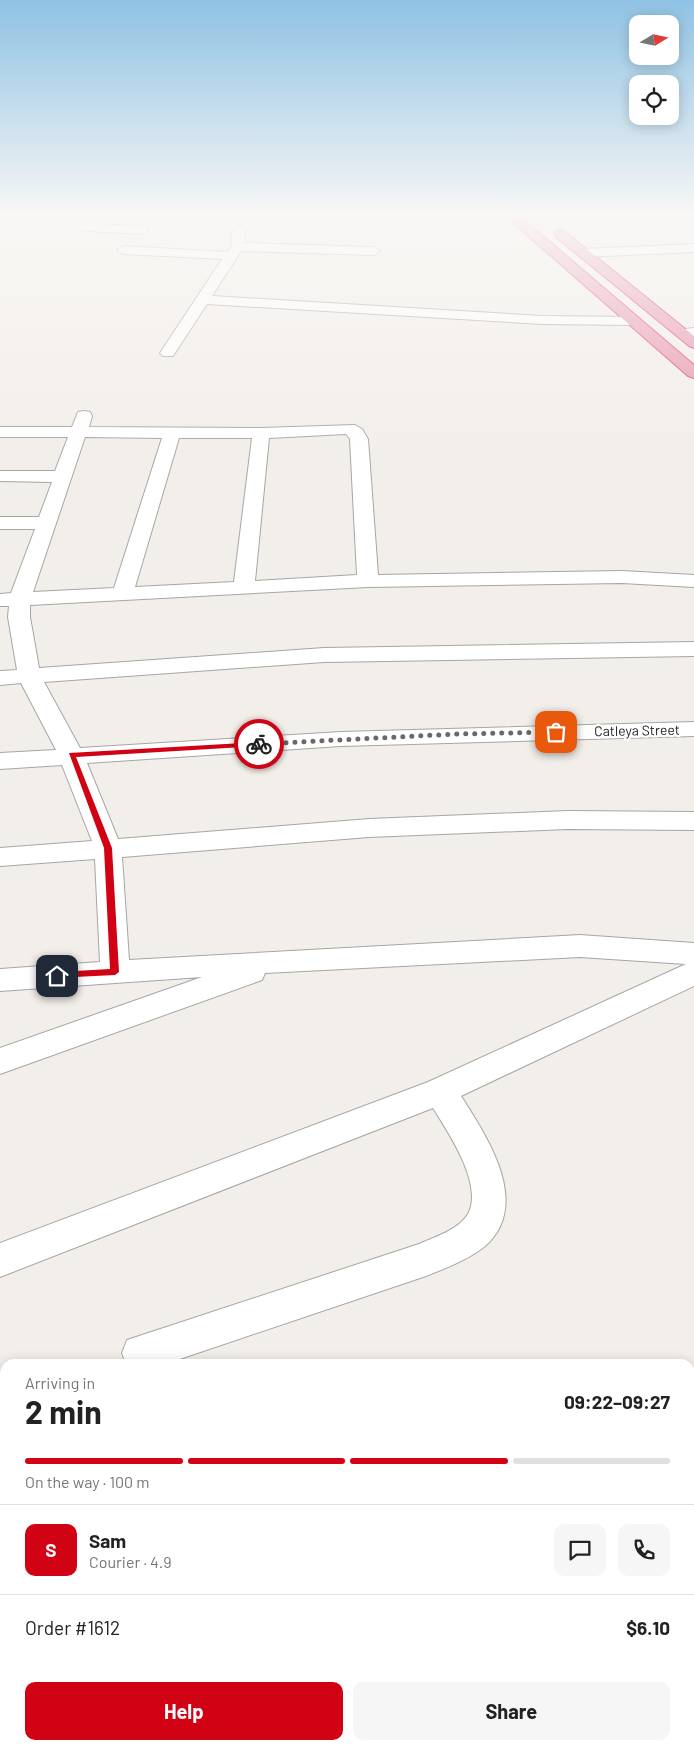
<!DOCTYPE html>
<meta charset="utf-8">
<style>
body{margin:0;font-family:Barlow,sans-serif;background:#f6f6f6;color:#222;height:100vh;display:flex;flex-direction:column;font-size:19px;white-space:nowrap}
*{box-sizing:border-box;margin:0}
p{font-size:16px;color:#767676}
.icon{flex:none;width:28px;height:28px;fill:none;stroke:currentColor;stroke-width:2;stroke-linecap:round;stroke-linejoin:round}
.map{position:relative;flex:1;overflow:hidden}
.details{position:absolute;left:0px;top:1359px;width:695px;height:391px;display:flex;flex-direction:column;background:#fff;border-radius:15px 15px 0 0;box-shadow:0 2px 12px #0003}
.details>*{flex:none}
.needle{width:32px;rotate:80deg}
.fabs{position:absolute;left:629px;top:15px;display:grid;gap:10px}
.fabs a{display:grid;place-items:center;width:50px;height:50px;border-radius:10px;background:#fff;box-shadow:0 2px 12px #0003;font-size:25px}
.pin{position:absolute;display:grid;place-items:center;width:42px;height:42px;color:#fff;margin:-21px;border-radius:10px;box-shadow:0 2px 8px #0006}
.courier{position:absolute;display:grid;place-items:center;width:50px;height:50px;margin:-25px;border:4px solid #d10213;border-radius:50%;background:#fff;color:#222;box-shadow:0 1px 6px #0007}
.summary em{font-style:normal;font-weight:700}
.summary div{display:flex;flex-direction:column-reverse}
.summary{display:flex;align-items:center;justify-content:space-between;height:85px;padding:0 25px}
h1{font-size:32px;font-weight:700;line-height:38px}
.bar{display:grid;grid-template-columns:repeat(4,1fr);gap:8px 5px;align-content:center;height:60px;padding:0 25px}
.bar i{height:6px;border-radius:4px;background:#e0e0e0}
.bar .on{background:#d10213}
.bar p{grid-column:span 4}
.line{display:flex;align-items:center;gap:12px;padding:0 25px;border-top:1px solid #e0e0e0}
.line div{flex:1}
.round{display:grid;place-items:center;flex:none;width:52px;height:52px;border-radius:10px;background:#f6f6f6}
.button{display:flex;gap:10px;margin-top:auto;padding:10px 25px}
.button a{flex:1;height:58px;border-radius:10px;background:#d10213;color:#fff;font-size:20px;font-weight:700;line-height:58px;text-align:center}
.button a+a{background:#f6f6f6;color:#222}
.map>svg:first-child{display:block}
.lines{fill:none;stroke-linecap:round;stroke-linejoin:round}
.minor-casing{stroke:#a6a6a6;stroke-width:2}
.highway-casing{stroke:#da2c75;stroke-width:2}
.minor{fill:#fff;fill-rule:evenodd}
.highway{fill:#e793a9;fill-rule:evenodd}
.route{fill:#d10213}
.done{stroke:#6b6968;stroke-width:5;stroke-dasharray:0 9}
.labels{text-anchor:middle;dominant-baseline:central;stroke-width:4.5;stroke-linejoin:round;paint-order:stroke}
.street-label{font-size:14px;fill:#222;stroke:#fff}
</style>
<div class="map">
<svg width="694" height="1749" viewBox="0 0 694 1749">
<rect width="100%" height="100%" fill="#f2eee9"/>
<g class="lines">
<defs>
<path id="minor" d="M 78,213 L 90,213 L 87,220 L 90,224 L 143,226 L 149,230 L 143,234 L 86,231 L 82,230 L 75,220 Z
M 239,226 L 245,230 L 244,243 L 374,247 L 380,251 L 374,255 L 241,251 L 212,296 L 542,316 L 633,317 L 640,321 L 633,325 L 542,324 L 207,304 L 173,356 L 163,356 L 160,353 L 222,259 L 123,254 L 117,250 L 123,246 L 227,252 L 231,247 L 233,230 Z
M 694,244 L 694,252 L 583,257 L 577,253 L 583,249 Z
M 694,328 L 694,336 L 681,337 L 674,333 L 676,330 Z
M 84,411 L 90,412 L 92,416 L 89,427 L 261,428 L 355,425 L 362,429 L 368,439 L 378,575 L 622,571 L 694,575 L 694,587 L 622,583 L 368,587 L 30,605 L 30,617 L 39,668 L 324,648 L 694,642 L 694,656 L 324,662 L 44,682 L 80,748 L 341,732 L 694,722 L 694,736 L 341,746 L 87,763 L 118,839 L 369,819 L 567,811 L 694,812 L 694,830 L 567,829 L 369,837 L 122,857 L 129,960 L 580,935 L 694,943 L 694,986 L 461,1096 C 487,1137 533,1205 484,1247 C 467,1260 446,1268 426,1276 L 165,1364 L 126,1364 L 122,1353 L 127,1340 L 419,1244 C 435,1237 458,1230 468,1214 C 484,1185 448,1132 433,1108 L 0,1277 L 0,1243 L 428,1082 L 686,964 L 580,957 L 265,973 L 262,980 L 0,1074 L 0,1048 L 202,977 L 0,991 L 0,969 L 100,962 L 95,859 L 0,866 L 0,848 L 92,841 L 62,765 L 0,769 L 0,753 L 56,750 L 21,683 L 0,685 L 0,671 L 17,670 L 8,617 L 9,606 L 0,606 L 0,594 L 11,593 L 35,529 L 0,529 L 0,517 L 39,517 L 52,482 L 0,481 L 0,471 L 55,471 L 68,437 L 0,437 L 0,427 L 72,427 L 78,412 ZM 346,434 L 350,439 L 357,575 L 255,581 L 269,438 ZM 85,437 L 162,438 L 114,588 L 33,592 ZM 179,438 L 252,438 L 234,582 L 135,587 Z
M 694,1657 L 694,1707 L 690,1708 L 690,1658 Z
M 631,1745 L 679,1745 L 677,1749 L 629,1749 Z"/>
<path id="highway" d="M 502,213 L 516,213 L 694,365 L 694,378 L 688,376 Z
M 560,230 L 564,231 L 694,336 L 694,348 L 689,346 L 556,237 L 554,234 L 556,231 Z"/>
</defs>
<use href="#minor" class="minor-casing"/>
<use href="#highway" class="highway-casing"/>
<use href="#minor" class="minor"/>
<use href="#highway" class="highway"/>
</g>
<linearGradient id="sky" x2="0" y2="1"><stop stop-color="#8fc2e4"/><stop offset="0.47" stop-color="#f9f7f5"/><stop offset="1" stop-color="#f9f7f5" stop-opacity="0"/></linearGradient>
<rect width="694" height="458" fill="url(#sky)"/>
<path class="route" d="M 259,742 L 263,744 L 262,746 L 76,757 L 112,848 L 119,972 L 115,975 L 54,978 L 54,973 L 57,972 L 110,969 L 104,848 L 69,753 Z"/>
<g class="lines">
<path class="done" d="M 259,744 L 457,734 L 556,732"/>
</g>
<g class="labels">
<g class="street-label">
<text transform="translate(637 730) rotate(-1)">Catleya Street</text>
</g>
</g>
</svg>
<div class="fabs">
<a><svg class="needle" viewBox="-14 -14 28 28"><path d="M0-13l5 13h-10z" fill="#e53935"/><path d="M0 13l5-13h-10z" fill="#767676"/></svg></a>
<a><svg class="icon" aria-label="locate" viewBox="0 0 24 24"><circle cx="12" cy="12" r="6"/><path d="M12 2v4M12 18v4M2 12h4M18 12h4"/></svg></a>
</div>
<div class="pin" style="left:556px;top:732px;background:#ea580c"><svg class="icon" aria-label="bag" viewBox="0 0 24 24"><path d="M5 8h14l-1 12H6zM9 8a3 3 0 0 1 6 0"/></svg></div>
<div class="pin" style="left:57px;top:976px;background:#1f2937"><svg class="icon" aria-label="home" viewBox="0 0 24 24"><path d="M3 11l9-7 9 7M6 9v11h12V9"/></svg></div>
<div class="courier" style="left:259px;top:744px"><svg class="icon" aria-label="bike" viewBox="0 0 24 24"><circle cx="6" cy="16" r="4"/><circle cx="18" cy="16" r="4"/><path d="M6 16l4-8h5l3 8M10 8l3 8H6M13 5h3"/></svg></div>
<section class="details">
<div class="summary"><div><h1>2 min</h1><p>Arriving in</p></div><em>09:22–09:27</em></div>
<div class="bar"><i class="on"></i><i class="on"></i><i class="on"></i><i></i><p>On the way · 100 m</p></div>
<div class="line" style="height:90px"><b class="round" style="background:#d10213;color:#fff">S</b><div><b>Sam</b><p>Courier · 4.9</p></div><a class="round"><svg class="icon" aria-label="chat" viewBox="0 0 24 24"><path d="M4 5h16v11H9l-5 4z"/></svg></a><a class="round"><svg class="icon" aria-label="phone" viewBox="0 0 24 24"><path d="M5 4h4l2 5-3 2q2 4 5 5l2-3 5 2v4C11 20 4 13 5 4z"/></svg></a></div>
<div class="line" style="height:65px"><div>Order #1612</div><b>$6.10</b></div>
<div class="button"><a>Help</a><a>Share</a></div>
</section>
</div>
